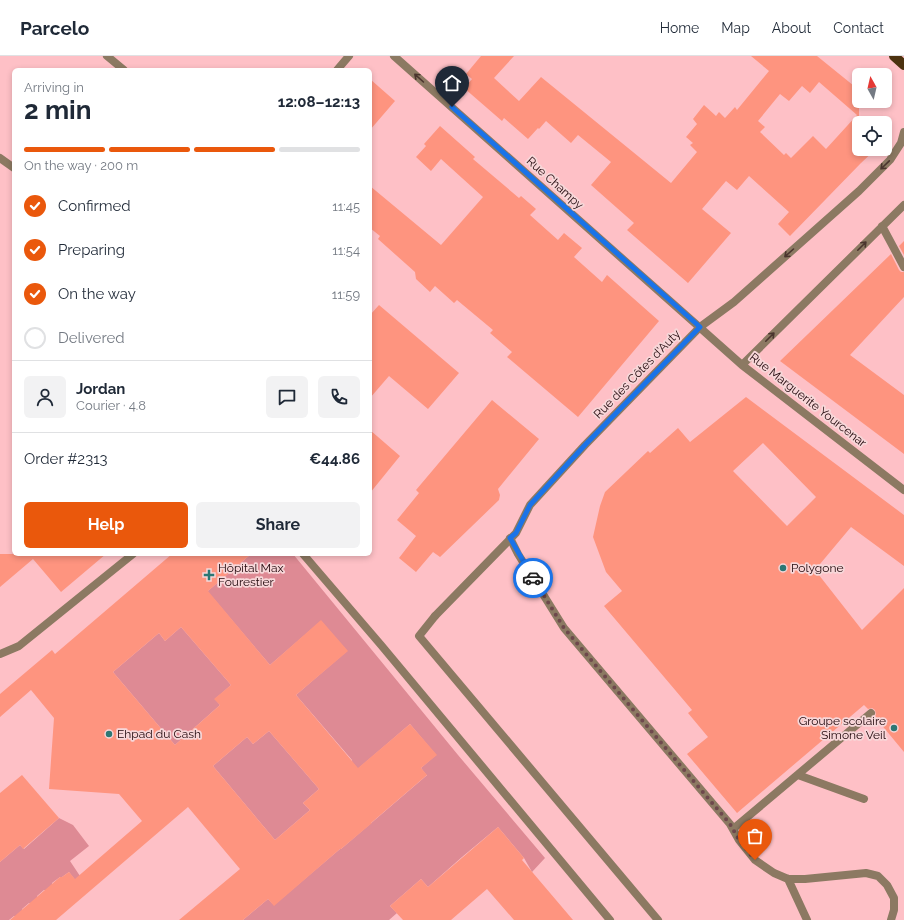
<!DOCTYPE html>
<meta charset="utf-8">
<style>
body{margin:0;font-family:Raleway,sans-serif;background:#f2f2f3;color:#1f2937;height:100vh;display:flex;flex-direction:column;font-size:15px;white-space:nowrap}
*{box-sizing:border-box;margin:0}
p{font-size:13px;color:#747a83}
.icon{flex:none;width:22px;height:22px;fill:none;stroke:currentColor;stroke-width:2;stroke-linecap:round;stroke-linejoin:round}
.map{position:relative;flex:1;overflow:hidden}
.drawer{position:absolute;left:12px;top:12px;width:360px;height:488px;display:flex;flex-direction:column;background:#fff;border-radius:6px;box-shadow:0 2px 6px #0003}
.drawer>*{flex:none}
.needle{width:26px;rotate:352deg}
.fabs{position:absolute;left:852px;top:12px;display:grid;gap:8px}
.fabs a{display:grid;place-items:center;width:40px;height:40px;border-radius:6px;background:#fff;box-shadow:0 2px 6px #0003;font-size:20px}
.pin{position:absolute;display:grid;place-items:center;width:34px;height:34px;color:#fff;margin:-41px -17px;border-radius:50% 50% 50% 0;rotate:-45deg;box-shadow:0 0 4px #0007}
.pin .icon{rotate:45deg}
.courier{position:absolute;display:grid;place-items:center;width:40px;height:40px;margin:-20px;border:3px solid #1a73e8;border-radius:50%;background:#fff;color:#222;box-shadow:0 1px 5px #0007}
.headline em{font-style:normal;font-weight:700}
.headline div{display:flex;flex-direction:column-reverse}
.headline{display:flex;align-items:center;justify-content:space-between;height:68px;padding:0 12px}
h1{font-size:26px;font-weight:700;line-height:30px}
.bar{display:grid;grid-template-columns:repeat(4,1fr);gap:6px 4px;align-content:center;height:48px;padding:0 12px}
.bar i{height:5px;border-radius:3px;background:#e0e1e3}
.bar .active{background:#ea580c}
.bar p{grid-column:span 4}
.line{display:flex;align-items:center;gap:10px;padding:0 12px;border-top:1px solid #e0e1e3}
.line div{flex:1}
.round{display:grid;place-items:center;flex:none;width:42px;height:42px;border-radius:6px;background:#f2f2f3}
ol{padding:0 12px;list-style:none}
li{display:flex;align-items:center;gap:12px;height:44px}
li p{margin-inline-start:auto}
li .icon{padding:4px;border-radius:50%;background:#ea580c;color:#fff;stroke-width:4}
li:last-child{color:#747a83}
li i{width:22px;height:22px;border:2px solid #e0e1e3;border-radius:50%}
.cta{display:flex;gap:8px;margin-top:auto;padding:8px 12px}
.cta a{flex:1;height:46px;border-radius:6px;background:#ea580c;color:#fff;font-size:16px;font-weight:700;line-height:46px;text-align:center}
.cta a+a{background:#f2f2f3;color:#1f2937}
header{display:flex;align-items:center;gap:24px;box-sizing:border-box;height:56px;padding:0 20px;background:#fff;border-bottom:1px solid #e0e1e3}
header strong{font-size:19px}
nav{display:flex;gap:22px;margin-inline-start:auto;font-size:14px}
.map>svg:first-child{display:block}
.green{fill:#de8a94}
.building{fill:#fe947f;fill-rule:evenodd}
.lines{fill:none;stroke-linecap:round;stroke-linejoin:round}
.lane{stroke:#8c7962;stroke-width:8}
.street{stroke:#8c7962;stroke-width:8}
.primary{stroke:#4c320f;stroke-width:10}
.oneway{stroke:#4b352e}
.done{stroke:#6e484c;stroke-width:4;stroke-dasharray:0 7.2}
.route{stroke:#1a73e8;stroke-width:5}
.poi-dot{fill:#2d7774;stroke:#f7d7d9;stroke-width:1.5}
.labels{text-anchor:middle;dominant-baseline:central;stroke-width:3.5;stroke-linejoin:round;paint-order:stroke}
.street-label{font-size:12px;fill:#20070b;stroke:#f7d7d9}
.poi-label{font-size:12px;fill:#20070b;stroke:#f7d7d9;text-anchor:start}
</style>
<header>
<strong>Parcelo</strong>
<nav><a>Home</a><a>Map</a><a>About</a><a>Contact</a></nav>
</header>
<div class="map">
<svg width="904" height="864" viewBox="0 0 904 864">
<rect width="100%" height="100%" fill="#fec0c6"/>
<path class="green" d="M 251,498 L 293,498 L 458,699 L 545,802 L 532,816 L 524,802 L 498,771 L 462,801 L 428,831 L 421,823 L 390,850 L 397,857 L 389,864 L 243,864 L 268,843 L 275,850 L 274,849 L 340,793 L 341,793 L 426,720 L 427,720 L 421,712 L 436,699 L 410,668 L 353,717 L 352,704 L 296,639 L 347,595 L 321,565 L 270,609 L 214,543 L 202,540 Z
M 181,571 L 231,629 L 215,643 L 220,649 L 175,689 L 113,616 L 159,577 L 165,585 Z
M 269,675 L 319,733 L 303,747 L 310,754 L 275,784 L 213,710 L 247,681 L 253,688 Z
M 59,762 L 73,769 L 89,790 L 70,805 L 80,820 L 75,824 L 69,816 L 62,821 L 60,821 L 52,827 L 52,830 L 47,834 L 44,834 L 37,840 L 37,843 L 32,847 L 29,847 L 22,853 L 22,856 L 16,860 L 14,860 L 9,864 L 0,864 L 0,806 L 20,789 L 24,793 Z"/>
<path class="building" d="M 481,0 L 514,0 L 494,22 L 519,45 L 541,21 L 671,127 L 697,96 L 690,89 L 693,87 L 686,81 L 697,68 L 693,63 L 704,49 L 716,60 L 719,56 L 725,62 L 735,51 L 737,54 L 769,15 L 751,0 L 817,0 L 859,34 L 859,93 L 876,93 L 861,107 L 790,180 L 778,168 L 789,156 L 749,120 L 737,134 L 726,125 L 702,153 L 731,177 L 688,227 L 627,174 L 634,167 L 591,129 L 611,106 L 578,79 L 571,87 L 546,65 L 539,73 L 538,72 L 528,83 L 504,62 L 502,65 L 464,32 L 472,23 L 466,18 ZM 819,26 L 857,59 L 826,93 L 813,80 L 791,102 L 786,97 L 784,99 L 760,76 L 765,71 L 758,65 L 780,38 L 789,45 L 802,30 L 810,37 Z
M 370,23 L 395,45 L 370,74 Z
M 440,70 L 475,101 L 473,103 L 519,142 L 521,140 L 536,153 L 530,159 L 558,184 L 564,177 L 582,192 L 574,201 L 602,226 L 607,219 L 659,265 L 578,361 L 507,301 L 512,296 L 490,277 L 493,274 L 457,244 L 454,247 L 435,230 L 430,236 L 416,223 L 415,216 L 378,183 L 380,180 L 370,172 L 370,130 L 441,189 L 483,141 L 441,103 L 431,115 L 416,101 L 426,90 L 424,88 Z
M 904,185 L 904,199 L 899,190 Z
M 891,198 L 899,214 L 901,216 L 904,216 L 904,241 L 850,299 L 904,339 L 904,398 L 780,305 Z
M 379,249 L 459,317 L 428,353 L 389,320 L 370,342 L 370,259 Z
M 746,341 L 904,459 L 904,510 L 851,471 L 815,514 L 862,574 L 904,532 L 904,696 L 875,661 L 876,658 L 875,654 L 872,652 L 868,653 L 864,649 L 737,757 L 687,698 L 708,681 L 688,657 L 692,654 L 604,550 L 622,535 L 606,516 L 593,481 L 600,450 L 605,436 L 648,395 L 650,397 L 678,372 L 690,386 ZM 763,387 L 816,441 L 787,470 L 733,415 Z
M 492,344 L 539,383 L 498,433 L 500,439 L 499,444 L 440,501 L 433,496 L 416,516 L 399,502 L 416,480 L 397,464 L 419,437 L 416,434 Z
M 370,374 L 400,400 L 370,437 Z
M 0,498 L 106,498 L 61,536 L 33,503 L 0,531 Z
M 172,498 L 251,498 L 208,535 L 270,609 L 321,564 L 348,595 L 296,639 L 358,712 L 410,668 L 437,699 L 421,712 L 427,719 L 371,767 L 372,767 L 341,793 L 340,793 L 274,850 L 268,843 L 243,864 L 179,864 L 240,813 L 188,751 L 56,864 L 10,864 L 60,821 L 62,821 L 69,816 L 75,823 L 142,765 L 119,738 L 49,733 L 54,662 L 31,634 L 0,661 L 0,638 L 52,594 L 55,598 ZM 181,571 L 231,629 L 214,643 L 220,649 L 175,689 L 113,616 L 159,577 L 165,585 ZM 269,675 L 319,733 L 303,747 L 310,754 L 275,784 L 213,710 L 247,681 L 253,688 Z
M 22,719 L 59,762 L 23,793 L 20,789 L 0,806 L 0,737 Z
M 498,771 L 524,802 L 522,804 L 573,864 L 514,864 L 487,833 L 451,864 L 403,864 L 390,850 L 421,823 L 428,831 Z"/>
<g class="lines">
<path class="lane" d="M 510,482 L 518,498 L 564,572 L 730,768 L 739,784 L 755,804 L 774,817 L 788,823 L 805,823 L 866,817 L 878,820 L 887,829 L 894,842 L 894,854 L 891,864
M 303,498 L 381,589 L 610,864
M 435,560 L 419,580 L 658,864
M 0,598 L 19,590 L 133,498
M 798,719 L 864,743
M 733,773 L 871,657
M 788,823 L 807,864"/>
<path class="street" d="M 107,0 L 124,14
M 394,0 L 742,309 L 904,434
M 337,14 L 349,0
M 0,102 L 14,112
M 882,170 L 904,211
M 742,309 L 904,149
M 435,560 L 516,477 L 530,449 L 585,389 L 700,271 L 734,246 L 859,135 L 890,104 L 901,87 L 904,76"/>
<path class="primary" d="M 894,0 L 904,9"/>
</g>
<defs><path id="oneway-shaft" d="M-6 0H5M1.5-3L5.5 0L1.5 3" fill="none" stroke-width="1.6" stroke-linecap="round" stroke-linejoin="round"/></defs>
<g class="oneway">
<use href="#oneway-shaft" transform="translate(419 22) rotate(-138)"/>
<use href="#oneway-shaft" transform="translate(885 109) rotate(136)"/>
<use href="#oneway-shaft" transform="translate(862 190) rotate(-45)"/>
<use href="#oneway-shaft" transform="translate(789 197) rotate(138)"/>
<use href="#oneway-shaft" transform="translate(770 281) rotate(-45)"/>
</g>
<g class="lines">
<path class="done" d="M 533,522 L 564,572 L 730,768 L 739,784 L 755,804"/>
<path class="route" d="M 452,51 L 700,271 L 585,389 L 530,449 L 516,477 L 510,482 L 533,522"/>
</g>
<g class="poi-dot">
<circle cx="783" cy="512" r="4"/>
<path d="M207 513h4v4h4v4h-4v4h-4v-4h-4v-4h4z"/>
<circle cx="894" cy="672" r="4"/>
<circle cx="109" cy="678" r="4"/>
</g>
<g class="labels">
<g class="street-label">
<text transform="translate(555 127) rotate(42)">Rue Champy</text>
<text transform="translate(637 318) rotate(-46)">Rue des Côtes d'Auty</text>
<text transform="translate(808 344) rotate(38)">Rue Marguerite Yourcenar</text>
</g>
<g class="poi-label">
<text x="218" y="512">Hôpital Max<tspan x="218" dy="14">Fourestier</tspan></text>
<text x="791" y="512">Polygone</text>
<text x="886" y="665" text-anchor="end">Groupe scolaire<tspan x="886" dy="14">Simone Veil</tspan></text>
<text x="117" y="678">Ehpad du Cash</text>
</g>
</g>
</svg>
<div class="fabs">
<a><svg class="needle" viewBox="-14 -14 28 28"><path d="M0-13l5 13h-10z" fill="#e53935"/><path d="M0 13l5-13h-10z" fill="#747a83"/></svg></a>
<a><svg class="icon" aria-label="locate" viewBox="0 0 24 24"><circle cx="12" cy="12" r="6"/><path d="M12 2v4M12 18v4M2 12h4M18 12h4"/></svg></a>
</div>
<div class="pin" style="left:755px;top:804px;background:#ea580c"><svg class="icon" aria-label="bag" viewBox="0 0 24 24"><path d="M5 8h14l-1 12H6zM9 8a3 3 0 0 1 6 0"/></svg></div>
<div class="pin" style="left:452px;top:51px;background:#1f2937"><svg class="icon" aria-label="home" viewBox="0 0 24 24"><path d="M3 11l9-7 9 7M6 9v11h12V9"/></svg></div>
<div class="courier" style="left:533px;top:522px"><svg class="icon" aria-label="car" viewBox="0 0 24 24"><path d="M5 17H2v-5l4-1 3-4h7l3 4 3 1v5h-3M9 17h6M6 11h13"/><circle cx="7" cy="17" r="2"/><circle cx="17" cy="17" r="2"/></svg></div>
<section class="drawer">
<div class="headline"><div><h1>2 min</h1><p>Arriving in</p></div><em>12:08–12:13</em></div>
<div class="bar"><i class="active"></i><i class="active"></i><i class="active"></i><i></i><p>On the way · 200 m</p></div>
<ol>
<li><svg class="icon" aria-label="check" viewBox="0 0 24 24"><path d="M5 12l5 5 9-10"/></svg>Confirmed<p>11:45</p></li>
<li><svg class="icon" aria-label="check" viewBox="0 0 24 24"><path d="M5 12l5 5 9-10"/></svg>Preparing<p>11:54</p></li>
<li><svg class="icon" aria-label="check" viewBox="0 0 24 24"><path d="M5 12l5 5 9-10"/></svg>On the way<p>11:59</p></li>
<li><i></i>Delivered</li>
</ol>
<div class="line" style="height:72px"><a class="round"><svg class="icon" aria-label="person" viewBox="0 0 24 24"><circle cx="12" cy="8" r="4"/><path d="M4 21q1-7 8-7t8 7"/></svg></a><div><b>Jordan</b><p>Courier · 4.8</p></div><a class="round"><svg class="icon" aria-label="chat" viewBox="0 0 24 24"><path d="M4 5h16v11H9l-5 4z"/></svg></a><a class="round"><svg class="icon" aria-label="phone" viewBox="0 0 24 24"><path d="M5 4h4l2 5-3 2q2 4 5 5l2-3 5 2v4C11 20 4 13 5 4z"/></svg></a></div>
<div class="line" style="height:52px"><div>Order #2313</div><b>€44.86</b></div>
<div class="cta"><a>Help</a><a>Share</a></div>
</section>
</div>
